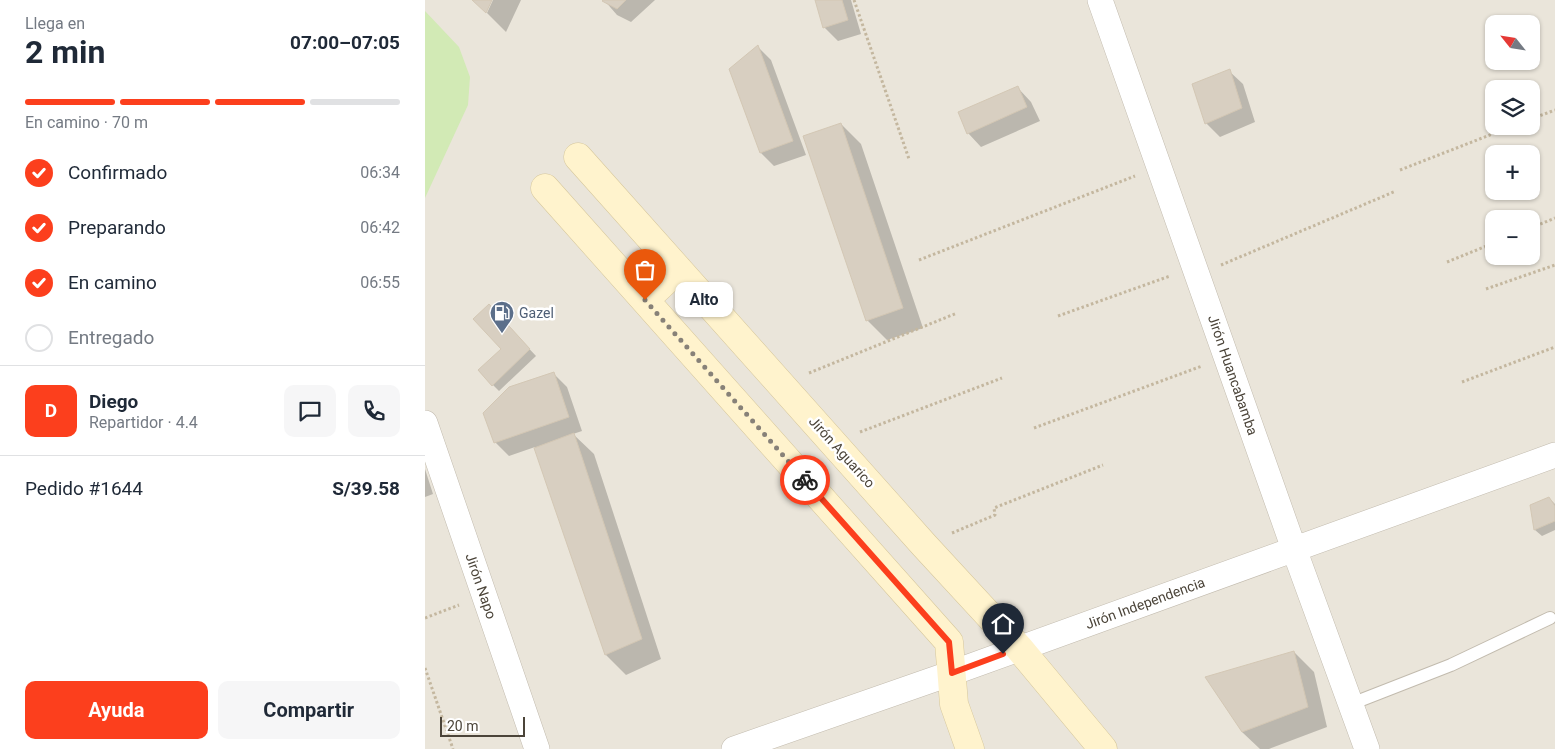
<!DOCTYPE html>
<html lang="es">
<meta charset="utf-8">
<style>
body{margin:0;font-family:Roboto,sans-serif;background:#f6f6f7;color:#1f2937;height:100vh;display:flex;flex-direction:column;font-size:19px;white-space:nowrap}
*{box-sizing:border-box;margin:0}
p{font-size:16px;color:#747a83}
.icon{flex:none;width:28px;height:28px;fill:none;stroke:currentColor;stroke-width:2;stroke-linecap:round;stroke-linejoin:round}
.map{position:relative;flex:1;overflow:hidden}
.sheet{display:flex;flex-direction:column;background:#fff;width:425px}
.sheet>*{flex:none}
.needle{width:32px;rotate:300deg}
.buttons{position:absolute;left:1060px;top:15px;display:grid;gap:10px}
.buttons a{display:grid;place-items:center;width:55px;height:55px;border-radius:10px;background:#fff;box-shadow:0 1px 4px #0004;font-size:25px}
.scale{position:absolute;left:15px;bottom:12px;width:85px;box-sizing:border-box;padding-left:5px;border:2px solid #4b4439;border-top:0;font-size:14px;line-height:18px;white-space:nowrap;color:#4b4439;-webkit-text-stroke:4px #fff;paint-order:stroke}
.pin{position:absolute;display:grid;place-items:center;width:42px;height:42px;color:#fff;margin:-51px -21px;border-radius:50% 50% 50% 0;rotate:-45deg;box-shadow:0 0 5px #0007}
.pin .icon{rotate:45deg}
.courier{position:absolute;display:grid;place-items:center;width:50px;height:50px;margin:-25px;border:4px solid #fc3f1d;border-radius:50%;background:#fff;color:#222;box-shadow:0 1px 6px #0007}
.bubble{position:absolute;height:35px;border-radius:10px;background:#fff;box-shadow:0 1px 4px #0004;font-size:16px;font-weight:700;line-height:35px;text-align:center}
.headline em{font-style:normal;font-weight:700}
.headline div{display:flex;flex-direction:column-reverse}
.headline{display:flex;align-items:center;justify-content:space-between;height:85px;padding:0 25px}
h1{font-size:32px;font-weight:700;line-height:38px}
.bar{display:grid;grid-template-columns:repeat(4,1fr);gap:8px 5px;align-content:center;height:60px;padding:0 25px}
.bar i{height:6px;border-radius:4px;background:#e0e1e3}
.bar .active{background:#fc3f1d}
.bar p{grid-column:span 4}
.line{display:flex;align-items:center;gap:12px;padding:0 25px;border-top:1px solid #e0e1e3}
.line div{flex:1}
.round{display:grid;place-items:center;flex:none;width:52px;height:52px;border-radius:10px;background:#f6f6f7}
ol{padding:0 25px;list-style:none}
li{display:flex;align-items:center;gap:15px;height:55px}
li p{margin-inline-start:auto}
li .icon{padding:5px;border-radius:50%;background:#fc3f1d;color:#fff;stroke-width:4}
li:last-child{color:#747a83}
li i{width:28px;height:28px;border:2px solid #e0e1e3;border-radius:50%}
.button{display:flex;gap:10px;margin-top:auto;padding:10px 25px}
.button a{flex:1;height:58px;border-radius:10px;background:#fc3f1d;color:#fff;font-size:20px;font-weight:700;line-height:58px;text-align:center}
.button a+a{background:#f6f6f7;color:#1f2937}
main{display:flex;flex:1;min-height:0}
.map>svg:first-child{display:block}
.residential{fill:#eae5da;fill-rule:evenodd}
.green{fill:#d2eab5}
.shadow{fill:#0003}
.building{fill:#d8cfc1;stroke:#d3c7b4}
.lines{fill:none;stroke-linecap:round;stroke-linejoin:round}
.lane-casing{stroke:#c2bbae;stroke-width:14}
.street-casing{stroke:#c2bbae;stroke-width:26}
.secondary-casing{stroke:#d6c79b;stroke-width:29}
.path{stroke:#c4b79f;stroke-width:3;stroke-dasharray:2.5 2.5;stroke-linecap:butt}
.lane{stroke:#fff;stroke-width:12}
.street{stroke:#fff;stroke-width:25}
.secondary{stroke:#fff3cd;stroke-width:28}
.done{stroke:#878178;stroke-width:5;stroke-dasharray:0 9}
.route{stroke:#fc3f1d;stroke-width:6}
.labels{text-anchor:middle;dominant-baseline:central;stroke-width:5;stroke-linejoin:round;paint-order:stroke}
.service-label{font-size:14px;fill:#4e5e75;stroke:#fff;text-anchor:start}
.street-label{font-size:14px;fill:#4b4439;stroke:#fff}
</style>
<main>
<section class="sheet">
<div class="headline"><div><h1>2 min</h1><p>Llega en</p></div><em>07:00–07:05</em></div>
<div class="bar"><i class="active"></i><i class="active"></i><i class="active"></i><i></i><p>En camino · 70 m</p></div>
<ol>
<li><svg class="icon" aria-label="check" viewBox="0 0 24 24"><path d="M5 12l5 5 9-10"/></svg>Confirmado<p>06:34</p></li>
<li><svg class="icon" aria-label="check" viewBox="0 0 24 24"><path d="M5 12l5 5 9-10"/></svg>Preparando<p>06:42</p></li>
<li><svg class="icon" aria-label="check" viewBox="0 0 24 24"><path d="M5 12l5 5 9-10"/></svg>En camino<p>06:55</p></li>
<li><i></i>Entregado</li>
</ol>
<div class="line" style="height:90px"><b class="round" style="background:#fc3f1d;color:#fff">D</b><div><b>Diego</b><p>Repartidor · 4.4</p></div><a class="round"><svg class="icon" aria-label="chat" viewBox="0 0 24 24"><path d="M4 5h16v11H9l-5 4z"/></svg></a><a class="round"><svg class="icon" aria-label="phone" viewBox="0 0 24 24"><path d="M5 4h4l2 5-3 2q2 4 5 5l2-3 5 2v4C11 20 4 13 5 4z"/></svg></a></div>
<div class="line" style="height:65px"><div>Pedido #1644</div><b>S/39.58</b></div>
<div class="button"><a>Ayuda</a><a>Compartir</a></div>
</section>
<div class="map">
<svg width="1130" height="749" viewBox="0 0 1130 749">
<rect width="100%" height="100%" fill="#f6f3ec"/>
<path class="residential" d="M 0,0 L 1130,0 L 1130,749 L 0,749 ZM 1069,24 L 1106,24 L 1106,61 L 1069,61 ZM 1069,89 L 1106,89 L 1106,126 L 1069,126 ZM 1069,154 L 1106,154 L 1106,191 L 1069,191 ZM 1069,219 L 1106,219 L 1106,256 L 1069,256 Z"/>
<path class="green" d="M 0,11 L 34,47 L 45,77 L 43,105 L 0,198 Z"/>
<path class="shadow" d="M 68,0 L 96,0 L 81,32 L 62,13 Z
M 179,0 L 230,0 L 206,22 L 192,15 Z
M 391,0 L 426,0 L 436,34 L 413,41 L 399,27 Z
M 333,47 L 346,60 L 381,155 L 349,166 L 336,153 Z
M 804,71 L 818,84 L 830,122 L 795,137 L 781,123 Z
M 593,88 L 606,102 L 615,121 L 556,147 L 543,133 Z
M 416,124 L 436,144 L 498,328 L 462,340 L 442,320 Z
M 70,312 L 111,356 L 74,391 L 54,371 L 78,349 Z
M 128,373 L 142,387 L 157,431 L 148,434 L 169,454 L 236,659 L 201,675 L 181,655 L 110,447 L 84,456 L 70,442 Z
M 0,469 L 8,494 L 0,497 Z
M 1124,498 L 1130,504 L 1130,530 L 1117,536 L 1110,530 L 1107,506 Z
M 869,652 L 889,672 L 902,727 L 844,749 L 835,749 L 817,732 Z"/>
<path class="building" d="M 47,0 L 67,0 L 61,13 Z
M 178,0 L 201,0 L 192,9 L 177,1 Z
M 390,0 L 417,0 L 423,20 L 398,28 Z
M 333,45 L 368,141 L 335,153 L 304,69 Z
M 805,69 L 817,108 L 780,124 L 767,84 Z
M 593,86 L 602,107 L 542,134 L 533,112 Z
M 416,123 L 478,308 L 441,321 L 378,136 Z
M 64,304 L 105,349 L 67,386 L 53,370 L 76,349 L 48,319 Z
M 129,372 L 144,417 L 69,443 L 58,413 L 84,387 Z
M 149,433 L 217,639 L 180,655 L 109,448 Z
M 1124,497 L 1130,506 L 1130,521 L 1109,530 L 1105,505 Z
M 869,651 L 883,707 L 817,732 L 780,677 Z"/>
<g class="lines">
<defs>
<path id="lane" d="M 926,704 L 1026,665 L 1125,618"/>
<path id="street" d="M 675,0 L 869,549 L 942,749
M 0,423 L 112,749
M 309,749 L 527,673 L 1130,455"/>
<path id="secondary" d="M 153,157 L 499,545 L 594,648 L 678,749
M 120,188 L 524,642 L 529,704 L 545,749
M 220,300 L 253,269"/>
</defs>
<use href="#lane" class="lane-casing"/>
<use href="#street" class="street-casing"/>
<use href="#secondary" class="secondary-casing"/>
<path class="path" d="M 429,0 L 484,159
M 1106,119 L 1130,110
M 975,170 L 1088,126
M 1106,228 L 1130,218
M 494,260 L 710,176
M 1022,262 L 1069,243
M 796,265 L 971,191
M 1061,289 L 1130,265
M 633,316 L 745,276
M 384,373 L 532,313
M 1037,382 L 1130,347
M 609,428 L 777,366
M 435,432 L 577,378
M 527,533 L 570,515 L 569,508 L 678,465
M 0,618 L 34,605
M 0,668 L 28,749"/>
<use href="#lane" class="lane"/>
<use href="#street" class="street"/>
<use href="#secondary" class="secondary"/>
</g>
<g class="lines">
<path class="done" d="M 220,300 L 380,480"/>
<path class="route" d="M 380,480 L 524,642 L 527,673 L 578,654"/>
</g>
<defs>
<symbol id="fuel-pin" viewBox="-11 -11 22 30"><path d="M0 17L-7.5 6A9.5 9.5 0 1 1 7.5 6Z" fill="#5c6f8a" stroke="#fff"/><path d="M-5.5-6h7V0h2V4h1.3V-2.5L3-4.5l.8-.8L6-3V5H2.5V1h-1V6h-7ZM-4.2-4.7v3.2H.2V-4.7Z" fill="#fff"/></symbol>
</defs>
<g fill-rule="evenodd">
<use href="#fuel-pin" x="63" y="299" width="28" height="38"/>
</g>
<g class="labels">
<g class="service-label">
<text x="94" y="313">Gazel</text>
</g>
<g class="street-label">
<text transform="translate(808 375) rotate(71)">Jirón Huancabamba</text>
<text transform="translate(417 452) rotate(48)">Jirón Aguarico</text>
<text transform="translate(56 586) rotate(71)">Jirón Napo</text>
<text transform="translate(720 603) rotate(-20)">Jirón Independencia</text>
</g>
</g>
</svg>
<div class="buttons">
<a><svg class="needle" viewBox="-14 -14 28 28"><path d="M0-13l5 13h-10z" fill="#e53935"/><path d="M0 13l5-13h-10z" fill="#747a83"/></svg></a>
<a><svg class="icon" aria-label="layers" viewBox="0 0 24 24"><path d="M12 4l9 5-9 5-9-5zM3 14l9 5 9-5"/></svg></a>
<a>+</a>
<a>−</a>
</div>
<div class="scale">20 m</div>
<div class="pin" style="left:220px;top:300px;background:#ea580c"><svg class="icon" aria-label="bag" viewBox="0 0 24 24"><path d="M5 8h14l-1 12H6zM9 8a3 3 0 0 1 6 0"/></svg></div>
<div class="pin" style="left:578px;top:654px;background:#1f2937"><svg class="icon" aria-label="home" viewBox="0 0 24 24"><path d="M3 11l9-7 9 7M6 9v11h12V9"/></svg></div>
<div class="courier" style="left:380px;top:480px"><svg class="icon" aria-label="bike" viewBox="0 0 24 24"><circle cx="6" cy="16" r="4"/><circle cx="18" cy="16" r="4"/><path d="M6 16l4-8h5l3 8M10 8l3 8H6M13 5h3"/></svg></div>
<div class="bubble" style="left:250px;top:282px;width:58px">Alto</div>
</div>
</main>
